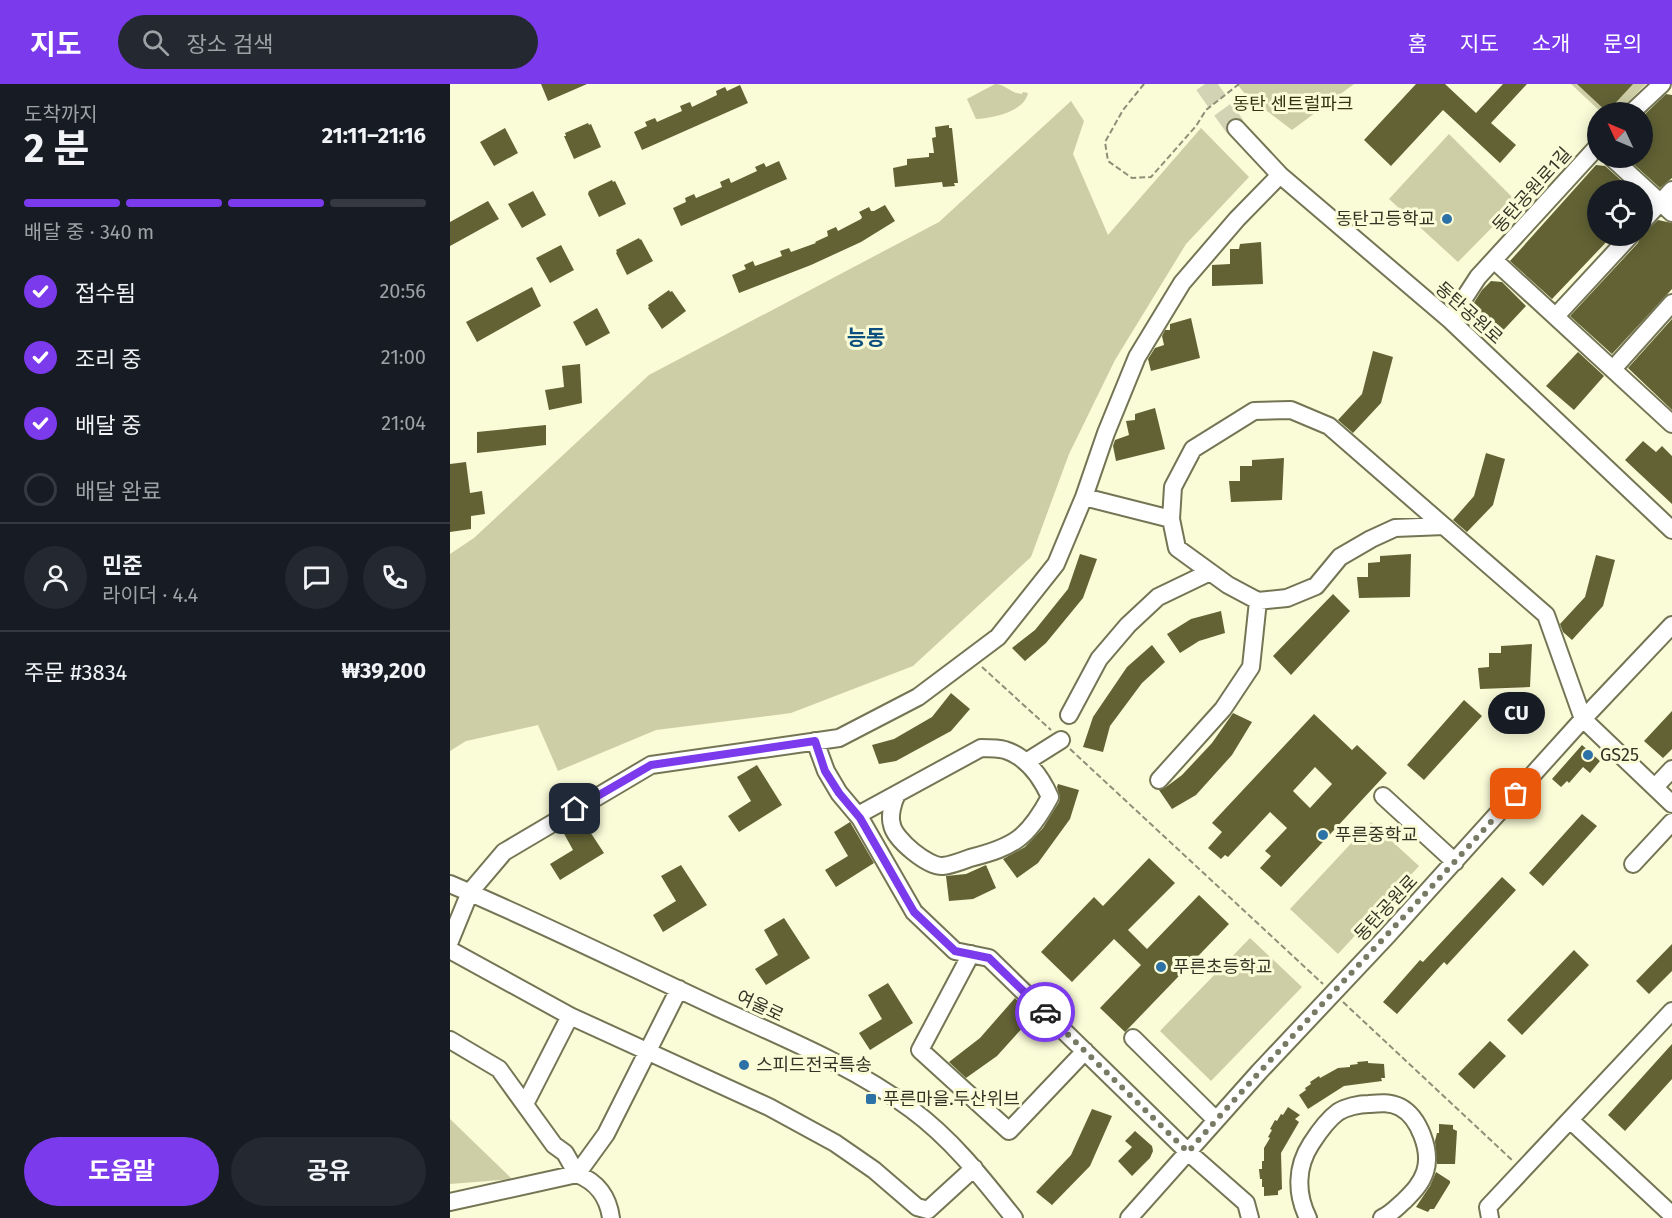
<!DOCTYPE html>
<html lang="ko">
<meta charset="utf-8">
<style>
body{margin:0;font-family:"Fira Sans","Noto Sans KR",sans-serif;background:#242831;color:#f1f3f6;height:100vh;display:flex;flex-direction:column;font-size:22px;white-space:nowrap}
*{box-sizing:border-box;margin:0}
p{font-size:20px;color:#9ea1a6}
.icon{flex:none;width:33px;height:33px;fill:none;stroke:currentColor;stroke-width:2;stroke-linecap:round;stroke-linejoin:round}
.map{position:relative;flex:1;overflow:hidden}
.sheet{display:flex;flex-direction:column;background:#171b24;width:450px}
.sheet>*{flex:none}
.needle{width:39px;rotate:314deg}
.tools{position:absolute;left:1137px;top:18px;display:grid;gap:12px}
.tools a{display:grid;place-items:center;width:66px;height:66px;border-radius:50%;background:#171b24;box-shadow:0 3px 15px #0003;font-size:30px}
.pin{position:absolute;display:grid;place-items:center;width:51px;height:51px;color:#fff;margin:-26px;border-radius:12px;box-shadow:0 3px 9px #0006}
.courier{position:absolute;display:grid;place-items:center;width:60px;height:60px;margin:-30px;border:4px solid #7c3aed;border-radius:50%;background:#fff;color:#222;box-shadow:0 2px 8px #0007}
.bubble{position:absolute;height:42px;border-radius:21px;background:#171b24;box-shadow:0 3px 15px #0003;font-size:20px;font-weight:700;line-height:42px;text-align:center}
.headline em{font-style:normal;font-weight:700}
.headline div{display:flex;flex-direction:column-reverse}
.headline{display:flex;align-items:center;justify-content:space-between;height:102px;padding:0 24px}
h1{font-size:39px;font-weight:700;line-height:45px}
.bar{display:grid;grid-template-columns:repeat(4,1fr);gap:9px 6px;align-content:center;height:72px;padding:0 24px}
.bar i{height:8px;border-radius:4px;background:#363941}
.bar .on{background:#7c3aed}
.bar p{grid-column:span 4}
.line{display:flex;align-items:center;gap:15px;padding:0 24px;border-top:2px solid #363941}
.line div{flex:1}
.round{display:grid;place-items:center;flex:none;width:63px;height:63px;border-radius:32px;background:#242831}
ol{padding:0 24px;list-style:none}
li{display:flex;align-items:center;gap:18px;height:66px}
li p{margin-inline-start:auto}
li .icon{padding:6px;border-radius:50%;background:#7c3aed;color:#fff;stroke-width:4}
li:last-child{color:#9ea1a6}
li i{width:33px;height:33px;border:3px solid #363941;border-radius:50%}
.primary-button{display:flex;gap:12px;margin-top:auto;padding:12px 24px}
.primary-button a{flex:1;height:69px;border-radius:36px;background:#7c3aed;color:#fff;font-size:24px;font-weight:700;line-height:69px;text-align:center}
.primary-button a+a{background:#242831;color:#f1f3f6}
header{display:flex;align-items:center;gap:36px;box-sizing:border-box;height:84px;padding:0 30px;background:#7c3aed;color:#fff}
header strong{font-size:28px}
nav{display:flex;gap:33px;margin-inline-start:auto;font-size:21px}
.search{width:420px;height:54px;background:#242831;display:flex;align-items:center;gap:15px;box-sizing:border-box;padding:0 21px;border-radius:33px;color:#9ea1a6;font-size:22px}
main{display:flex;flex:1;min-height:0}
.map>svg:first-child{display:block}
.green{fill:#cdcea5}
.building{fill:#626235;fill-rule:evenodd}
.lines{fill:none;stroke-linecap:round;stroke-linejoin:round}
.major-tunnel{stroke:#d2d3b4;stroke-width:21;stroke-dasharray:21 10;stroke-linecap:butt}
.minor-casing{stroke:#747555;stroke-width:20}
.path{stroke:#8e8f77;stroke-width:2;stroke-dasharray:6 3;stroke-linecap:butt}
.minor{stroke:#fff;stroke-width:16}
.done{stroke:#797a64;stroke-width:6;stroke-dasharray:0 10.8}
.route{stroke:#7c3aed;stroke-width:8}
.poi-dot{fill:#2d72a7;stroke:#fafbd7;stroke-width:2}
.labels{text-anchor:middle;dominant-baseline:central;stroke-width:6;stroke-linejoin:round;paint-order:stroke}
.park-label{font-size:18px;fill:#34340d;stroke:#fafbd7}
.street-label{font-size:18px;fill:#343426;stroke:#fafbd7}
.poi-label{font-size:18px;fill:#343426;stroke:#fafbd7;text-anchor:start}
.quarter-label{font-size:21px;font-weight:bold;fill:#0a4f7e;stroke:#fafbd7}
</style>
<header>
<strong>지도</strong>
<div class="search"><svg class="icon" aria-label="search" viewBox="0 0 24 24"><circle cx="10" cy="10" r="6"/><path d="M15 15l6 6"/></svg>장소 검색</div>
<nav><a>홈</a><a>지도</a><a>소개</a><a>문의</a></nav>
</header>
<main>
<section class="sheet">
<div class="headline"><div><h1>2 분</h1><p>도착까지</p></div><em>21:11–21:16</em></div>
<div class="bar"><i class="on"></i><i class="on"></i><i class="on"></i><i></i><p>배달 중 · 340 m</p></div>
<ol>
<li><svg class="icon" aria-label="check" viewBox="0 0 24 24"><path d="M5 12l5 5 9-10"/></svg>접수됨<p>20:56</p></li>
<li><svg class="icon" aria-label="check" viewBox="0 0 24 24"><path d="M5 12l5 5 9-10"/></svg>조리 중<p>21:00</p></li>
<li><svg class="icon" aria-label="check" viewBox="0 0 24 24"><path d="M5 12l5 5 9-10"/></svg>배달 중<p>21:04</p></li>
<li><i></i>배달 완료</li>
</ol>
<div class="line" style="height:108px"><a class="round"><svg class="icon" aria-label="person" viewBox="0 0 24 24"><circle cx="12" cy="8" r="4"/><path d="M4 21q1-7 8-7t8 7"/></svg></a><div><b>민준</b><p>라이더 · 4.4</p></div><a class="round"><svg class="icon" aria-label="chat" viewBox="0 0 24 24"><path d="M4 5h16v11H9l-5 4z"/></svg></a><a class="round"><svg class="icon" aria-label="phone" viewBox="0 0 24 24"><path d="M5 4h4l2 5-3 2q2 4 5 5l2-3 5 2v4C11 20 4 13 5 4z"/></svg></a></div>
<div class="line" style="height:78px"><div>주문 #3834</div><b>₩39,200</b></div>
<div class="primary-button"><a>도움말</a><a>공유</a></div>
</section>
<div class="map">
<svg width="1222" height="1134" viewBox="0 0 1222 1134">
<rect width="100%" height="100%" fill="#fafbd7"/>
<path class="green" d="M 545,0 C 555,0 562,10 572,10 L 573,8 L 578,9 C 574,28 543,34 526,35 L 517,15 Z
M 787,0 L 904,0 L 842,46 L 796,11 Z
M 1121,0 L 1196,0 L 1169,27 L 1151,28 Z
M 621,17 L 634,37 L 623,70 L 658,151 L 751,44 L 799,93 L 736,160 L 665,276 L 619,370 L 581,473 L 463,582 L 341,629 L 206,646 L 108,687 L 88,641 L 16,657 L 0,667 L 0,470 L 24,454 L 199,291 L 489,138 Z
M 999,50 L 1067,118 L 1008,178 L 939,115 Z
M 921,738 L 969,782 L 888,870 L 840,825 Z
M 800,854 L 852,903 L 761,997 L 710,947 Z
M 0,1035 L 62,1095 L 0,1100 Z"/>
<path class="building" d="M 91,0 L 137,0 L 98,17 Z
M 966,0 L 995,0 L 1026,29 L 1053,0 L 1077,0 L 1041,39 L 1066,61 L 1050,79 L 993,26 L 941,82 L 914,56 Z
M 1127,0 L 1183,0 L 1157,28 Z
M 290,1 L 298,19 L 192,66 L 184,48 L 197,42 L 195,38 L 205,34 L 207,38 L 232,27 L 230,22 L 240,18 L 242,23 L 267,11 L 266,7 L 275,3 L 277,7 Z
M 1216,10 L 1222,11 L 1222,94 L 1210,104 L 1177,74 L 1192,74 L 1192,33 Z
M 138,39 L 139,41 L 141,40 L 151,63 L 124,75 L 114,52 L 116,52 L 115,49 Z
M 499,41 L 499,44 L 502,44 L 508,99 L 504,99 L 505,102 L 493,103 L 492,98 L 445,103 L 443,84 L 457,81 L 457,75 L 479,73 L 479,69 L 484,69 L 482,54 L 486,53 L 485,43 Z
M 55,44 L 68,69 L 44,82 L 30,58 Z
M 329,77 L 337,95 L 231,142 L 223,124 L 236,118 L 235,114 L 244,110 L 246,114 L 272,103 L 270,98 L 279,94 L 281,99 L 307,87 L 305,83 L 314,79 L 316,83 Z
M 1146,81 L 1155,82 L 1182,106 L 1148,106 L 1148,152 L 1162,152 L 1102,215 L 1060,177 Z
M 162,96 L 163,98 L 165,97 L 176,120 L 149,133 L 138,110 L 139,107 Z
M 83,107 L 96,131 L 72,144 L 58,120 Z
M 38,117 L 49,135 L 0,162 L 0,138 Z
M 435,121 L 445,137 L 411,158 L 361,181 L 289,209 L 282,191 L 296,185 L 294,181 L 303,177 L 305,182 L 332,172 L 330,167 L 339,164 L 341,168 L 366,159 L 365,158 L 378,152 L 377,147 L 386,143 L 388,147 L 411,135 L 412,133 L 409,128 L 419,123 L 421,127 L 424,127 Z
M 1208,136 L 1222,139 L 1222,205 L 1162,270 L 1120,232 L 1188,159 L 1190,152 Z
M 189,154 L 190,156 L 191,155 L 203,177 L 177,191 L 166,169 L 167,168 L 166,166 Z
M 811,158 L 813,200 L 762,202 L 762,181 L 780,180 L 780,165 L 789,165 L 790,160 Z
M 111,161 L 124,186 L 100,199 L 86,174 Z
M 1041,197 L 1052,198 L 1076,222 L 1045,255 L 1018,228 L 1032,206 Z
M 82,203 L 91,222 L 27,258 L 16,238 Z
M 219,206 L 220,208 L 222,207 L 236,227 L 212,245 L 198,224 L 199,223 L 198,221 Z
M 147,224 L 160,249 L 136,262 L 123,238 Z
M 741,234 L 750,274 L 701,287 L 698,275 L 705,264 L 714,261 L 712,252 L 715,246 L 720,246 L 720,240 Z
M 1222,235 L 1222,326 L 1178,284 Z
M 923,267 L 943,273 L 931,319 L 903,349 L 888,336 L 912,310 Z
M 1128,268 L 1154,292 L 1124,326 L 1096,302 Z
M 130,280 L 132,319 L 99,326 L 95,306 L 114,303 L 112,282 Z
M 705,324 L 715,365 L 666,377 L 663,362 L 665,356 L 679,351 L 676,337 L 685,336 L 685,330 Z
M 96,341 L 96,361 L 27,369 L 27,348 Z
M 1193,357 L 1206,368 L 1212,362 L 1222,372 L 1222,420 L 1175,376 Z
M 1036,369 L 1055,375 L 1043,421 L 1017,448 L 1003,436 L 1024,412 Z
M 834,374 L 832,416 L 781,418 L 779,397 L 790,397 L 790,382 L 802,382 L 802,376 Z
M 16,378 L 20,409 L 32,407 L 35,430 L 21,432 L 21,445 L 0,448 L 0,380 Z
M 630,470 L 647,475 L 633,514 L 596,559 L 575,577 L 562,564 L 585,546 L 618,505 Z
M 961,470 L 960,513 L 909,514 L 907,493 L 918,493 L 918,479 L 930,478 L 930,472 Z
M 1146,471 L 1165,476 L 1153,522 L 1122,556 L 1113,548 L 1110,540 L 1135,513 Z
M 883,510 L 900,527 L 841,591 L 823,572 Z
M 771,527 L 775,549 L 749,557 L 730,569 L 717,550 L 741,535 Z
M 1082,560 L 1080,603 L 1030,605 L 1028,584 L 1039,583 L 1039,569 L 1051,569 L 1051,562 Z
M 702,561 L 715,578 L 692,599 L 660,642 L 653,668 L 633,663 L 643,633 L 677,583 Z
M 501,609 L 520,625 L 501,647 L 446,677 L 429,680 L 422,661 L 444,655 L 482,633 Z
M 1014,616 L 1032,632 L 974,696 L 957,681 Z
M 1222,627 L 1222,665 L 1213,674 L 1194,657 Z
M 783,629 L 802,638 L 782,671 L 746,711 L 722,725 L 709,706 L 716,703 L 732,691 L 762,659 Z
M 864,630 L 902,666 L 907,661 L 937,689 L 831,803 L 810,784 L 821,772 L 815,767 L 837,744 L 820,728 L 778,773 L 775,771 L 771,775 L 758,764 L 772,748 L 762,739 ZM 865,683 L 882,700 L 860,724 L 843,707 Z
M 1132,661 L 1150,677 L 1140,689 L 1133,683 L 1119,699 L 1117,697 L 1111,703 L 1102,695 Z
M 307,681 L 332,721 L 289,748 L 278,732 L 301,717 L 287,693 Z
M 608,700 L 629,706 L 620,735 L 588,779 L 567,794 L 553,775 L 575,763 L 593,744 L 609,718 L 610,713 L 607,703 Z
M 1132,730 L 1147,742 L 1093,802 L 1079,789 Z
M 131,734 L 154,769 L 110,796 L 100,780 L 123,766 L 112,746 Z
M 400,738 L 424,779 L 386,803 L 375,786 L 398,772 L 384,748 Z
M 699,774 L 725,799 L 678,846 L 697,865 L 749,811 L 779,840 L 675,948 L 650,924 L 691,881 L 664,855 L 622,898 L 591,868 L 644,813 L 653,822 Z
M 231,781 L 257,821 L 213,848 L 203,831 L 226,817 L 211,792 Z
M 536,781 L 546,804 L 523,815 L 499,817 L 496,792 L 516,790 Z
M 1052,793 L 1066,806 L 997,881 L 994,878 L 947,930 L 933,918 L 970,876 L 973,878 Z
M 334,834 L 360,874 L 316,901 L 305,885 L 328,871 L 314,846 Z
M 1222,860 L 1222,887 L 1199,910 L 1186,897 Z
M 1124,866 L 1139,881 L 1072,951 L 1057,936 Z
M 438,899 L 463,939 L 420,966 L 409,949 L 432,935 L 418,911 Z
M 565,914 L 583,932 L 547,972 L 516,994 L 499,978 L 530,954 Z
M 1040,957 L 1056,972 L 1024,1005 L 1008,990 Z
M 1222,960 L 1222,995 L 1175,1047 L 1158,1031 Z
M 918,977 L 918,979 L 934,980 L 935,994 L 931,994 L 932,997 L 894,1002 L 858,1025 L 849,1011 L 856,1006 L 855,1004 L 861,1000 L 860,998 L 869,992 L 870,994 L 888,984 L 900,983 L 900,981 L 908,980 L 907,978 Z
M 838,1023 L 850,1031 L 845,1035 L 849,1038 L 831,1069 L 832,1105 L 828,1107 L 828,1111 L 814,1112 L 814,1103 L 812,1103 L 812,1095 L 810,1095 L 809,1085 L 812,1085 L 812,1077 L 814,1077 L 814,1064 L 820,1054 L 818,1053 L 822,1046 L 820,1045 L 825,1036 L 827,1037 L 831,1030 L 833,1031 Z
M 642,1025 L 662,1032 L 640,1082 L 602,1121 L 586,1108 L 621,1071 Z
M 989,1040 L 1003,1041 L 1003,1045 L 1007,1047 L 1005,1080 L 987,1080 L 985,1057 L 987,1049 L 989,1049 Z
M 685,1047 L 702,1062 L 703,1067 L 700,1074 L 682,1092 L 668,1077 L 682,1063 L 675,1057 Z
M 986,1088 L 1000,1097 L 1000,1099 L 984,1125 L 980,1125 L 978,1128 L 966,1123 L 980,1102 Z"/>
<g class="lines">
<path class="major-tunnel" d="M 755,0 L 786,44"/>
<defs>
<path id="minor" d="M 1182,28 L 1212,0
M 786,44 L 830,91 L 1000,236 L 1222,446
M 1162,74 L 1222,129
M 1192,138 L 1222,106
M 1045,177 L 1222,340
M 1106,232 L 1180,152
M 1000,236 L 1028,193 L 1148,62
M 1163,285 L 1222,219
M 634,413 L 721,435
M 994,442 L 945,444 L 921,455 L 890,473 L 866,502 L 837,514 L 808,517 L 778,501 L 727,464 L 721,435 L 723,403 L 743,365 L 804,327 L 841,326 L 879,342 L 1096,531 L 1133,635 L 1222,720
M 619,631 L 649,575 L 678,541 L 708,513 L 760,488
M 365,657 L 376,687 L 389,709 L 410,734 L 464,828 L 505,867 L 539,874 L 738,1068 L 796,1119 L 800,1134
M 576,678 L 611,656
M 709,696 L 773,625 L 801,583 L 808,517
M 1205,703 L 1222,685
M 933,712 L 1005,778
M 408,731 L 531,664 C 539,664 548,664 555,666 C 577,673 591,693 600,713 C 578,754 564,763 520,774 C 512,777 502,781 493,782 C 478,783 445,756 442,741 C 439,732 443,718 447,710
M 1183,780 L 1222,738
M 0,800 C 89,838 176,881 264,922 C 331,953 402,981 461,1025 C 502,1055 533,1095 564,1134
M 0,857 L 20,808 L 54,768 L 201,681 L 389,654 L 468,613 L 548,553 L 606,480 L 634,413 L 656,349 L 687,273 L 732,199 L 787,135 L 830,91
M 0,866 L 120,932 L 319,1023 L 385,1059 L 424,1086 L 467,1123 L 478,1126 L 524,1084
M 521,870 L 470,966 L 559,1047 L 635,967
M 683,954 L 766,1036
M 0,956 L 49,985 L 104,1061 L 115,1069 L 127,1090 L 156,1050 L 229,905
M 75,1020 L 120,932
M 1120,1036 L 1222,1131
M 0,1118 L 127,1090 C 147,1098 158,1112 161,1134
M 679,1134 L 809,988 L 937,852 L 1133,635 L 1222,541
M 858,1134 C 846,1110 846,1083 861,1060 C 868,1049 877,1036 888,1028 C 896,1023 909,1020 919,1020 C 930,1019 940,1018 950,1023 C 969,1033 982,1067 975,1088 C 971,1100 963,1108 954,1117 C 947,1123 941,1130 932,1134
M 1040,1134 L 1038,1123 L 1222,927"/>
</defs>
<use href="#minor" class="minor-casing"/>
<path class="path" d="M 694,0 L 673,26 L 655,58 L 658,77 L 682,94 L 701,93 L 746,42 L 756,26 L 789,0
M 532,583 L 601,646
M 620,665 L 873,900
M 893,918 L 1062,1076"/>
<use href="#minor" class="minor"/>
</g>
<g class="lines">
<path class="done" d="M 595,928 L 738,1068 C 845,946 958,831 1066,710"/>
<path class="route" d="M 125,725 L 201,681 L 365,657 L 375,687 L 389,709 L 410,734 L 464,828 L 505,867 L 539,874 L 595,928"/>
</g>
<g class="poi-dot">
<circle cx="997" cy="135" r="6"/>
<circle cx="1138" cy="671" r="6"/>
<circle cx="873" cy="751" r="6"/>
<circle cx="711" cy="883" r="6"/>
<circle cx="294" cy="981" r="6"/>
<rect x="415" y="1009" width="12" height="12" rx="3"/>
</g>
<g class="labels">
<g class="park-label">
<text x="843" y="20">동탄 센트럴파크</text>
</g>
<g class="street-label">
<text transform="translate(1082 106) rotate(-48)">동탄공원로1길</text>
<text transform="translate(1019 229) rotate(42)">동탄공원로</text>
<text transform="translate(936 824) rotate(-47)">동탄공원로</text>
<text transform="translate(310 922) rotate(25)">여울로</text>
</g>
<g class="poi-label">
<text x="985" y="135" text-anchor="end">동탄고등학교</text>
<text x="1150" y="671">GS25</text>
<text x="885" y="751">푸른중학교</text>
<text x="723" y="883">푸른초등학교</text>
<text x="306" y="981">스피드전국특송</text>
<text x="433" y="1015">푸른마을.두산위브</text>
</g>
<g class="quarter-label">
<text x="416" y="254">능동</text>
</g>
</g>
</svg>
<div class="tools">
<a><svg class="needle" viewBox="-14 -14 28 28"><path d="M0-13l5 13h-10z" fill="#e53935"/><path d="M0 13l5-13h-10z" fill="#9ea1a6"/></svg></a>
<a><svg class="icon" aria-label="locate" viewBox="0 0 24 24"><circle cx="12" cy="12" r="6"/><path d="M12 2v4M12 18v4M2 12h4M18 12h4"/></svg></a>
</div>
<div class="pin" style="left:1066px;top:710px;background:#ea580c"><svg class="icon" aria-label="bag" viewBox="0 0 24 24"><path d="M5 8h14l-1 12H6zM9 8a3 3 0 0 1 6 0"/></svg></div>
<div class="pin" style="left:125px;top:725px;background:#1f2937"><svg class="icon" aria-label="home" viewBox="0 0 24 24"><path d="M3 11l9-7 9 7M6 9v11h12V9"/></svg></div>
<div class="courier" style="left:595px;top:928px"><svg class="icon" aria-label="car" viewBox="0 0 24 24"><path d="M5 17H2v-5l4-1 3-4h7l3 4 3 1v5h-3M9 17h6M6 11h13"/><circle cx="7" cy="17" r="2"/><circle cx="17" cy="17" r="2"/></svg></div>
<div class="bubble" style="left:1038px;top:608px;width:57px">CU</div>
</div>
</main>
